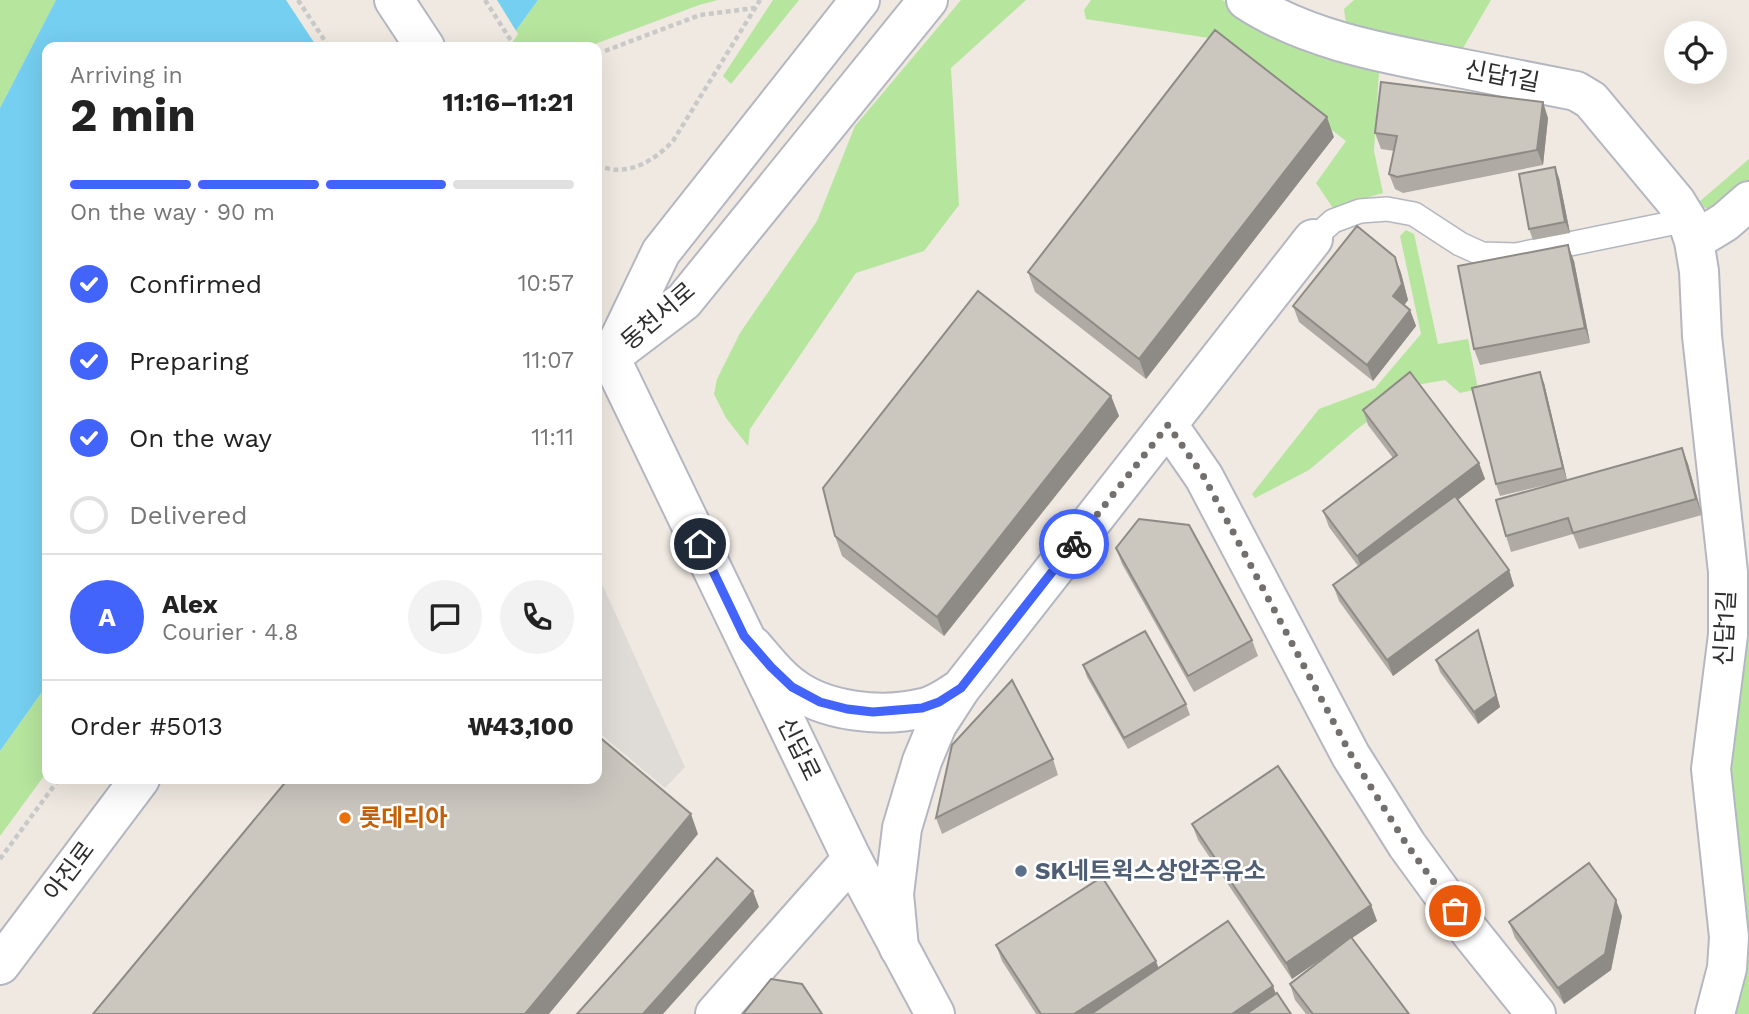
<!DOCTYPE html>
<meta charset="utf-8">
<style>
body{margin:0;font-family:"Work Sans","Noto Sans KR",sans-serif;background:#f2f2f2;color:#222;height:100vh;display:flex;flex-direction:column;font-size:26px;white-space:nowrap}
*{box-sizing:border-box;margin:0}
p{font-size:23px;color:#767676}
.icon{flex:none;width:38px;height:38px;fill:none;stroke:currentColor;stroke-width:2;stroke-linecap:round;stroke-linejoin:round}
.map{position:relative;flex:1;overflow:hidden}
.panel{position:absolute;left:42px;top:42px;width:560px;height:742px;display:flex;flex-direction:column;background:#fff;border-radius:14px;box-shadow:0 7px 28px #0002}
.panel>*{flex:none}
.controls{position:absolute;left:1664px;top:21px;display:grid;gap:14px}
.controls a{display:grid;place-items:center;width:63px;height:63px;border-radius:50%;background:#fff;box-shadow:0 7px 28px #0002;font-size:35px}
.pin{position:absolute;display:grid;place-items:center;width:60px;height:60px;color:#fff;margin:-30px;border:4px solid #fff;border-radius:50%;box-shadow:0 2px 7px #0007}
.courier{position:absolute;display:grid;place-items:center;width:70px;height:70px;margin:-35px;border:5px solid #4264fb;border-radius:50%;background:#fff;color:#222;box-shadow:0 2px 9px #0007}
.overview em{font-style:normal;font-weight:700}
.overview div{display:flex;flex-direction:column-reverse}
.overview{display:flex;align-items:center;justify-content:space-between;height:119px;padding:0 28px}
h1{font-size:46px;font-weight:700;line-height:52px}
.bar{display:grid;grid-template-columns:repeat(4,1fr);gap:10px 7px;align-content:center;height:84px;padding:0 28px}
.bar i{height:9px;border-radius:5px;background:#e0e0e0}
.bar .current{background:#4264fb}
.bar p{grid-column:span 4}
.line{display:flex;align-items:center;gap:18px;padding:0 28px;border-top:2px solid #e0e0e0}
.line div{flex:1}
.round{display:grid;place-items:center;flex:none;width:74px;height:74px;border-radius:37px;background:#f2f2f2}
ol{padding:0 28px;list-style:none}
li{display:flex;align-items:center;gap:21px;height:77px}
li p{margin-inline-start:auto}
li .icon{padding:7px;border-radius:50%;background:#4264fb;color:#fff;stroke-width:4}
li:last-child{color:#767676}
li i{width:38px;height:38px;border:4px solid #e0e0e0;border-radius:50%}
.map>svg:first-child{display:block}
.green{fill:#b6e59e}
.plaza{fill:#dfdcd8}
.water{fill:#75cff0}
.pier{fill:#efe9e1}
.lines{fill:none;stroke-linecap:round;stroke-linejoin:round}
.service-casing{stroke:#b4b7c1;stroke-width:26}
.minor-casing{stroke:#b4b7c1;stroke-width:42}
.tertiary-casing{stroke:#b4b7c1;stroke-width:42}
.secondary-casing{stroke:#b4b7c1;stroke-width:42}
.path{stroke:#c9c9c9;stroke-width:4.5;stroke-dasharray:5 3.5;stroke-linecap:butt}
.service{stroke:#fff;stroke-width:23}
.minor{stroke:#fff;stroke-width:38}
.tertiary{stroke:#fff;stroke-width:38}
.secondary{stroke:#fff;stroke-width:38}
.wall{fill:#afaba4}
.shaded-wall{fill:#8e8b86}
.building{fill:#cbc7bf;stroke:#8e8b86;stroke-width:2}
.done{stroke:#726f6d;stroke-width:7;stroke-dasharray:0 12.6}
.route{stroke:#4264fb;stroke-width:9}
.food-dot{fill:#e8710a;stroke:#fff;stroke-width:2.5}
.service-dot{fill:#5c6f8a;stroke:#fff;stroke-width:2.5}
.labels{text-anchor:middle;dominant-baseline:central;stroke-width:5;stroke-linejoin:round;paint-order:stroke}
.street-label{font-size:24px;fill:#2e2e2e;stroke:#fff}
.food-label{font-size:24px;font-weight:bold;fill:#c56008;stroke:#fff;text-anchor:start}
.service-label{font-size:24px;font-weight:bold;fill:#4e5e75;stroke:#fff;text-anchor:start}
</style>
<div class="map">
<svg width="1749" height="1014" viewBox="0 0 1749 1014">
<rect width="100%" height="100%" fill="#efe9e1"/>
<path class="green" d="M 0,0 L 56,0 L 0,108 Z
M 538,0 L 718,0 L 699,5 L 587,47 L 504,47 Z
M 773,0 L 799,0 L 731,84 L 723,76 Z
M 961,0 L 1026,0 L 951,68 L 959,205 L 924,251 L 856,273 L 750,429 L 748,446 L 726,418 L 714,394 L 717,379 L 740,333 L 817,221 L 855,126 Z
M 1091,0 L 1222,0 L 1339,56 L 1379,72 L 1374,151 L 1383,193 L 1359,200 L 1335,211 L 1316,183 L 1346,141 L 1215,39 L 1086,19 L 1084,10 Z
M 1354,0 L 1491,0 L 1459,55 L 1346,24 L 1344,9 Z
M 1749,159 L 1749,183 L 1714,209 L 1705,208 L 1699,202 Z
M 1406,230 L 1414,234 L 1438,344 L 1468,339 L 1478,389 L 1460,393 L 1445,380 L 1416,385 L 1356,430 L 1309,470 L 1255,498 L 1252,494 L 1319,409 L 1375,388 L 1421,334 L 1400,236 Z
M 1749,568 L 1749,1014 L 1731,1014 L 1728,766 L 1749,633 L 1747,580 Z
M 47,685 L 47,772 L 0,836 L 0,751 Z"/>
<path class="plaza" d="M 597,573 L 685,767 L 665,788 L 597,731 Z"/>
<path class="water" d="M 56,0 L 538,0 L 504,47 L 47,47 L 47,685 L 0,751 L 0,108 Z"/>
<path class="pier" d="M 286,0 L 497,0 L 518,34 L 509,47 L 317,47 Z"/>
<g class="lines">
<defs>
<path id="service" d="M 1313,239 L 1333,221 L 1360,211 L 1387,209 L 1414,214 L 1460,244 L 1482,254 L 1516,255 L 1687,220"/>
<path id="minor" d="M 1246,0 C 1303,38 1377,52 1444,65 C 1488,74 1532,82 1576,91 L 1591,100 L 1676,202 L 1687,220 L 1694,241 L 1699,271 L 1702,336 L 1728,572 L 1728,635 L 1711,769 L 1729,937 L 1727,968 L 1715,1014
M 1694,241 L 1725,222 L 1749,201
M 1168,425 L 1204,477 L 1351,756 L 1407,845 L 1471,933 L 1536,1014
M 753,646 C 765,660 776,675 791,686 C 824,712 882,718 923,708 C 937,705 949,696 961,688
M 899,948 L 894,894 L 902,828 L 922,761 L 937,725 L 961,688 L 1313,239
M 715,1014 L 852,859"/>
<path id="tertiary" d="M 597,366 L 610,357 L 852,859 L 935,1014
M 0,965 L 140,779"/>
<path id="secondary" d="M 394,0 L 425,47
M 613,352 L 661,252 L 860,0
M 610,357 L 684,301 L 928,0"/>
</defs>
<use href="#service" class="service-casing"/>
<use href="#minor" class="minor-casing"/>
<use href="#tertiary" class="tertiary-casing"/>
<use href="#secondary" class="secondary-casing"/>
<path class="path" d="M 298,0 L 329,47
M 485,0 L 515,47
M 597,54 L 700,15 L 755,8
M 597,165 C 626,178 653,162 673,141 L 760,0
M 0,859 L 59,779"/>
<use href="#service" class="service"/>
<use href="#minor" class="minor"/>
<use href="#tertiary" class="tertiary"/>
<use href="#secondary" class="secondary"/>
</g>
<path class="wall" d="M 1548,118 L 1543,165 L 1403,193 L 1395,189 L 1389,174 L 1394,151 L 1381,149 L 1375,133 Z
M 1334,137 L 1146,379 L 1035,292 L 1028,272 Z
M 1559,178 L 1570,233 L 1533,240 L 1529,229 Z
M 1395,257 L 1401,273 L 1408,300 L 1404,305 L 1410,310 L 1416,326 L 1373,381 L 1299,322 L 1293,306 Z
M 1574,261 L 1590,343 L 1480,365 L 1474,349 Z
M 1544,383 L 1567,480 L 1500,496 L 1496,484 Z
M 1111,396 L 1119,416 L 944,636 L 842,556 L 835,536 Z
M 1363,410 L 1479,463 L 1485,479 L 1458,500 L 1509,570 L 1514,586 L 1393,676 L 1339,601 L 1333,585 L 1358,566 L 1329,527 L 1323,511 L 1393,458 L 1368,425 Z
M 1682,448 L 1688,464 L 1702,515 L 1579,549 L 1573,534 L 1511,552 L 1506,536 Z
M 1116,548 L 1252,640 L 1258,656 L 1194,692 L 1122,564 Z
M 1482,641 L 1500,707 L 1478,724 L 1440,672 L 1436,660 Z
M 1083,665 L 1186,704 L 1190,715 L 1128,749 L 1087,677 Z
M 1053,759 L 1058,775 L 942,834 L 936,818 Z
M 1192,824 L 1371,905 L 1377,921 L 1352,938 L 1409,1014 L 1306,1014 L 1295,1000 L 1290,984 L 1338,947 L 1292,979 L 1198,840 Z
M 1622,916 L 1611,970 L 1564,1004 L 1515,938 L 1509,922 Z
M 996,945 L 1159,968 L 1276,994 L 1291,1014 L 1036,1014 L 1002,961 Z"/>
<path class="shaded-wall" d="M 1543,102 L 1548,118 L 1543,165 L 1537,150 Z
M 1327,117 L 1334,137 L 1146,379 L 1139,359 Z
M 1555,167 L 1559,178 L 1570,233 L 1565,222 Z
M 1568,245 L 1574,261 L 1590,343 L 1585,328 Z
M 1395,257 L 1401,273 L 1408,300 L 1399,312 L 1393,296 Z
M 1410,310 L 1416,326 L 1373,381 L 1367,365 Z
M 1540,372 L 1544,383 L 1567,480 L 1563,468 Z
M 1111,396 L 1119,416 L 944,636 L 937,617 Z
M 1682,448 L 1688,464 L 1702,515 L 1696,499 Z
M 1479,463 L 1485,479 L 1363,572 L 1357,556 Z
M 1509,570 L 1514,586 L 1393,676 L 1387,660 Z
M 1478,630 L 1500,707 L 1478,724 L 1474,712 Z
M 691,814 L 698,834 L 549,1014 L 525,1014 Z
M 753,891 L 759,907 L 663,1014 L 643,1014 Z
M 1616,900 L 1622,916 L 1611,970 L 1564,1004 L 1558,988 Z
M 1371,905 L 1377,921 L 1292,979 L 1286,963 Z
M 1156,961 L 1162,977 L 1104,1014 L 1074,1014 Z
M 1273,986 L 1279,1002 L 1261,1014 L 1232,1014 Z"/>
<path class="building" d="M 1215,30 L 1327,117 L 1139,359 L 1028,272 Z
M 1381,82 L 1543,102 L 1537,150 L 1397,177 L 1389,174 L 1397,136 L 1375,133 Z
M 1555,167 L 1565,222 L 1529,229 L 1519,174 Z
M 1357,226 L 1395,257 L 1402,284 L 1393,296 L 1410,310 L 1367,365 L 1293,306 Z
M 1568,245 L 1585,328 L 1474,349 L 1458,266 Z
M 978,291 L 1111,396 L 937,617 L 835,536 L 823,488 Z
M 1410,372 L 1479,463 L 1357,556 L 1323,511 L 1397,455 L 1363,410 Z
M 1540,372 L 1563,468 L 1496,484 L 1472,388 Z
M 1682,448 L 1696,499 L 1573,533 L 1568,518 L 1506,536 L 1496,500 Z
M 1455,496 L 1509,570 L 1387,660 L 1333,585 Z
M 1139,519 L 1189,525 L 1252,640 L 1188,676 L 1116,548 Z
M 1478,630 L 1496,696 L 1474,712 L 1436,660 Z
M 1145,631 L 1186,704 L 1124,738 L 1083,665 Z
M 1012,680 L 1053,759 L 936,818 L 952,745 Z
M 597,735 L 691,814 L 525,1014 L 93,1014 L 288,779 L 597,779 Z
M 1278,766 L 1371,905 L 1286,963 L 1192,824 Z
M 717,858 L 753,891 L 643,1014 L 577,1014 Z
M 1589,863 L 1616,900 L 1605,954 L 1558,988 L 1509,922 Z
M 1102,877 L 1156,961 L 1074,1014 L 1041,1014 L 996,945 Z
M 1228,921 L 1273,986 L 1232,1014 L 1091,1014 Z
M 1351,937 L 1409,1014 L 1313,1014 L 1290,984 Z
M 771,979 L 802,984 L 822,1014 L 743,1014 Z
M 1277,993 L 1291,1014 L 1246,1014 Z"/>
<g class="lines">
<path class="done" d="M 1074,544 L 1168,425 L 1204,477 L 1351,755 L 1407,845 L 1455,911"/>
<path class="route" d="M 700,544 L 744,636 L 771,667 L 792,687 L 820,702 L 847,709 L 873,712 L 922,708 L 939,702 L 961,688 L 1074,544"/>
</g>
<circle class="food-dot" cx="345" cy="818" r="7"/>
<circle class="service-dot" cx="1021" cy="871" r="7"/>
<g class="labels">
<g class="street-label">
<text transform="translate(1502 76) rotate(11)">신답1길</text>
<text transform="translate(658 316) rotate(-41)">동천서로</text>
<text transform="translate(1725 628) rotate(-87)">신답1길</text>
<text transform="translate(799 749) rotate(64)">신답로</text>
<text transform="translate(69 871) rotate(-53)">아진로</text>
</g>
<g class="food-label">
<text x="359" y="818">롯데리아</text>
</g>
<g class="service-label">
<text x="1035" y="871">SK네트윅스상안주유소</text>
</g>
</g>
</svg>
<div class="controls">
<a><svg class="icon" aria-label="locate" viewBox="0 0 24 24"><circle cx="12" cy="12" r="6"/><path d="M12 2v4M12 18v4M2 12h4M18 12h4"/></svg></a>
</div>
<div class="pin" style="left:1455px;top:911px;background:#ea580c"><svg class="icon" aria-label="bag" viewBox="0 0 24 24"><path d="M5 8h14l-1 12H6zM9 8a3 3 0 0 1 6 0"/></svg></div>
<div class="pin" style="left:700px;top:544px;background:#1f2937"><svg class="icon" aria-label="home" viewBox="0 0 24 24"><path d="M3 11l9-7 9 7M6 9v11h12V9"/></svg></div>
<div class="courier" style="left:1074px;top:544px"><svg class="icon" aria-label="bike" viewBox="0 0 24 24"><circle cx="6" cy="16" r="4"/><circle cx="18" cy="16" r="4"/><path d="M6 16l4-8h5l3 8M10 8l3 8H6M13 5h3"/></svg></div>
<section class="panel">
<div class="overview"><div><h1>2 min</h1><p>Arriving in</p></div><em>11:16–11:21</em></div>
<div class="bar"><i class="current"></i><i class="current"></i><i class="current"></i><i></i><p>On the way · 90 m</p></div>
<ol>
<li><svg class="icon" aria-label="check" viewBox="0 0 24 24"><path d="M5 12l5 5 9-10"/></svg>Confirmed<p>10:57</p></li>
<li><svg class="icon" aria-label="check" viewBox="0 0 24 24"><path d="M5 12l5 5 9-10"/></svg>Preparing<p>11:07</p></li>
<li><svg class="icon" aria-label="check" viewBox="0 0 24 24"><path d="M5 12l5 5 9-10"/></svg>On the way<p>11:11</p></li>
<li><i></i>Delivered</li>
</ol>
<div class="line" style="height:126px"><b class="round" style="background:#4264fb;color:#fff">A</b><div><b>Alex</b><p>Courier · 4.8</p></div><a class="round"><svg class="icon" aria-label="chat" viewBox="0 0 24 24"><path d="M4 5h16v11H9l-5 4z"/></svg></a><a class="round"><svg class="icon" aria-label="phone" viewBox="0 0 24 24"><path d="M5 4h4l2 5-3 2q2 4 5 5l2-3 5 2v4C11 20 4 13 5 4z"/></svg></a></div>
<div class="line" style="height:91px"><div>Order #5013</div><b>₩43,100</b></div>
</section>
</div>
